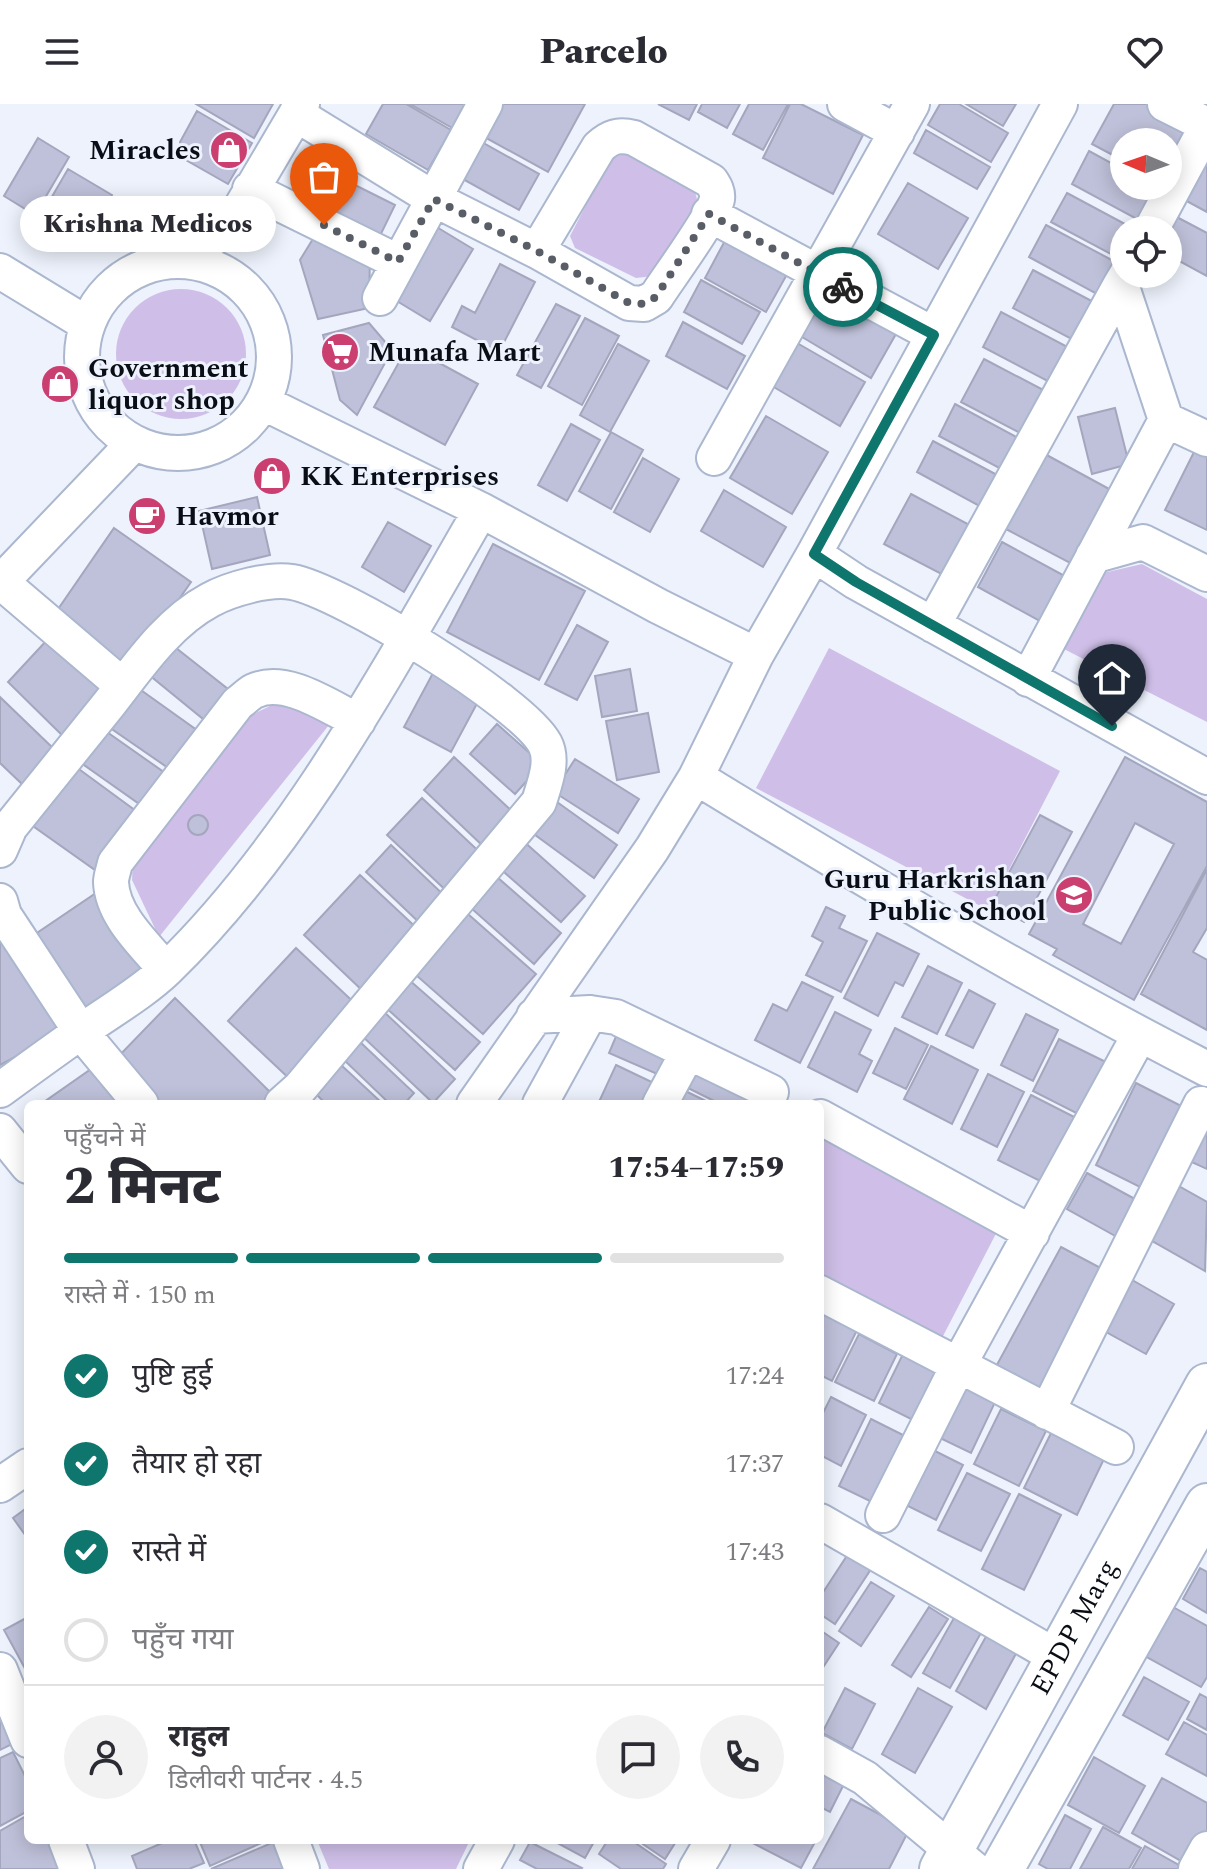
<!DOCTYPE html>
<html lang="hi">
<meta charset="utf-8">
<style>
body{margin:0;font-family:Spectral,"Noto Sans Devanagari",serif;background:#f2f2f3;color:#2b2b33;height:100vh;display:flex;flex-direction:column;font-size:30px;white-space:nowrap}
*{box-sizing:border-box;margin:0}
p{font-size:26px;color:#7c7c81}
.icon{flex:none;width:44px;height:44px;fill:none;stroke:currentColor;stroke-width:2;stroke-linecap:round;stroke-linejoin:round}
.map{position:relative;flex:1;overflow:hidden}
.panel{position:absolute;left:24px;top:996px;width:800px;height:744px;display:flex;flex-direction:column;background:#fff;border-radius:12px;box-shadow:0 4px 20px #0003}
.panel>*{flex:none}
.needle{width:52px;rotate:272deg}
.buttons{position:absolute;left:1110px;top:24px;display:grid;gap:16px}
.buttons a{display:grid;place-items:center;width:72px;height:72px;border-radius:50%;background:#fff;box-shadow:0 4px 20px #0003;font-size:40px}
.pin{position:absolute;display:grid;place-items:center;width:68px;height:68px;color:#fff;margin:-82px -34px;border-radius:50% 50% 50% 0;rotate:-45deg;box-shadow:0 0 8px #0007}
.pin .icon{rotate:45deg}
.courier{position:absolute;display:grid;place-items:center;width:80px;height:80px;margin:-40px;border:6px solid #0f766e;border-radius:50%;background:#fff;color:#222;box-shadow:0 2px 10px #0007}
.bubble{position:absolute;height:56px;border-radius:28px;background:#fff;box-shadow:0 4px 20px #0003;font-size:26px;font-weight:800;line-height:56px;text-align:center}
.head em{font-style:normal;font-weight:800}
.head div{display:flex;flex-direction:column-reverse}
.head{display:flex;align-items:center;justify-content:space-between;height:136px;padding:0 40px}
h1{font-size:52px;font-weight:800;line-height:60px}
.bar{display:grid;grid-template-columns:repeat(4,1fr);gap:12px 8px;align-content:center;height:96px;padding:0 40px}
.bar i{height:10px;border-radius:6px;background:#e1e1e2}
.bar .active{background:#0f766e}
.bar p{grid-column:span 4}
.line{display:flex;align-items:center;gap:20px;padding:0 40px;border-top:2px solid #e1e1e2}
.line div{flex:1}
.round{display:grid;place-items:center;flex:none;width:84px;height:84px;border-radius:42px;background:#f2f2f3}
ol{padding:0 40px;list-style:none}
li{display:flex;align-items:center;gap:24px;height:88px}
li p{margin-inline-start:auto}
li .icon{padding:8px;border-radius:50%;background:#0f766e;color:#fff;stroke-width:4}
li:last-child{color:#7c7c81}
li i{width:44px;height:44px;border:4px solid #e1e1e2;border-radius:50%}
header{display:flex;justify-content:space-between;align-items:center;height:104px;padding:0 40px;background:#fff;font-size:36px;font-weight:800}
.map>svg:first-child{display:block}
.green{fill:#cfbfe8}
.building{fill:#bfc1da;stroke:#a4a6be;stroke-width:2;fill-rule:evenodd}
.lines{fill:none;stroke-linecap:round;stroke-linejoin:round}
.minor-casing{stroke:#abb7ce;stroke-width:38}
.major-casing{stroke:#abb7ce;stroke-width:46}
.minor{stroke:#fff;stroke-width:34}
.major{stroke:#fff;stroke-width:42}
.done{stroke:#595d66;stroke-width:8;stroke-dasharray:0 14.4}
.route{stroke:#0f766e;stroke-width:10}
.labels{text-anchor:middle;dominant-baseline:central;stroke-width:6;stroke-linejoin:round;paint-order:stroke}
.poi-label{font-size:28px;font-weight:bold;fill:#090d15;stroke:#edf2fc;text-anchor:start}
.street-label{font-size:28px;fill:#090d15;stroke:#edf2fc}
</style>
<header><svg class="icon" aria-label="menu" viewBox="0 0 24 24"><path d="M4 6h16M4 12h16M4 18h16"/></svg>Parcelo<svg class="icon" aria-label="heart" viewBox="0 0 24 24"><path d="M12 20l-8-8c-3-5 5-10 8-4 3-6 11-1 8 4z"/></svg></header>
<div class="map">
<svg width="1207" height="1765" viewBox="0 0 1207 1765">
<rect width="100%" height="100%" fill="#edf2fc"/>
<path class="green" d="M 626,48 L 694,84 L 698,99 L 653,172 L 636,174 L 575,144 L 570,132 L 609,57 Z
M116 250a65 65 0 1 1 130 0a65 65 0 1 1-130 0Z
M 1142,460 L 1207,495 L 1207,618 L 1058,542 L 1103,469 Z
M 829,544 L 1060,667 L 988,806 L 756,684 Z
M 288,600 L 329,621 L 159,833 L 132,776 L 133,752 L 241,616 L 270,602 Z
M 820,1022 L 1002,1118 L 942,1234 L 820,1170 Z
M 317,1736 L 470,1736 L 456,1765 L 329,1765 Z"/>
<path class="building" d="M 196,0 L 273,0 L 254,34 Z
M 383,0 L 406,0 L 451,26 L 428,66 L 366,30 Z
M 410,0 L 468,0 L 454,25 Z
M 496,0 L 585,0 L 548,68 L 479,30 Z
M 658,0 L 697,0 L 689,16 Z
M 702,0 L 740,0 L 727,24 L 698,8 Z
M 749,0 L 788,0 L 763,46 L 733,30 Z
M 790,0 L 801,0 L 863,31 L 833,90 L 763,54 Z
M 940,0 L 959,0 L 1008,29 L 991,58 L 928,21 Z
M 966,0 L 1016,0 L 1003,22 Z
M 1114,0 L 1148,0 L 1195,25 L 1168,76 L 1168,38 L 1124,38 L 1124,57 L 1092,40 Z
M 197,7 L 252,39 L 228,80 L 186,56 L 180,38 Z
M 926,26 L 990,63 L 977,85 L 914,49 Z
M 471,32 L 539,70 L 519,106 L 452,69 Z
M 38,34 L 69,53 L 35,111 L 4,92 Z
M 1089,47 L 1124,66 L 1124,82 L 1155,82 L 1164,87 L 1146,120 L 1072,80 Z
M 1207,52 L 1207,108 L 1183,95 Z
M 68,65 L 112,91 L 84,141 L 39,115 Z
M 331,69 L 395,101 L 376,140 L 312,108 Z
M 908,79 L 968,114 L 938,165 L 878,130 Z
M 1067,89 L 1136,126 L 1124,126 L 1124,157 L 1051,118 Z
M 1171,110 L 1207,129 L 1207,172 L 1168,151 Z
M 430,119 L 473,145 L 430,217 L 387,191 Z
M 1046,121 L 1123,162 L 1106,195 L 1029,153 Z
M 319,125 L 370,149 L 369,204 L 318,215 L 300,156 Z
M 728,131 L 790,165 L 766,208 L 705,174 Z
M 500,160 L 535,178 L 499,248 L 452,223 L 462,202 L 475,209 Z
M 1033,166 L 1101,202 L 1081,240 L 1013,204 Z
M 701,176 L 760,208 L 742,240 L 684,208 Z
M 827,178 L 901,221 L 871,274 L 797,230 Z
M 556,200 L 580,212 L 541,284 L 517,271 Z
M 1001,208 L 1075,247 L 1057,282 L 983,243 Z
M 585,214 L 619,232 L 582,301 L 548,282 Z
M 683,218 L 745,252 L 727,285 L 666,252 Z
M 369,219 L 392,246 L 357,311 L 340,296 L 323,231 Z
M 797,239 L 865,278 L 840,322 L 772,282 Z
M 618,240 L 649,257 L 610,328 L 580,311 Z
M 408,242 L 478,280 L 445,341 L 374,303 Z
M 984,255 L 1049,289 L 1026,332 L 961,298 Z
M 955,300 L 1020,335 L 1003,366 L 939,332 Z
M 1115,304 L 1129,360 L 1092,370 L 1078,313 Z
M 766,312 L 828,348 L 792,410 L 730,374 Z
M 571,320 L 600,336 L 567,397 L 538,381 Z
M 611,328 L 643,346 L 611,405 L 579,387 Z
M 933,337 L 999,372 L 983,404 L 917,368 Z
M 1198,340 L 1207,344 L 1207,426 L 1165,406 Z
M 1043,349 L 1111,386 L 1072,460 L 1004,424 Z
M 643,354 L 679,375 L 650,428 L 614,408 Z
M 724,386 L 786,423 L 763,463 L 701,427 Z
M 911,390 L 977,425 L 951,475 L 884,440 Z
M 257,393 L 270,451 L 212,465 L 199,407 Z
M 388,418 L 431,442 L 404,488 L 362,463 Z
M 114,424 L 191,478 L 131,564 L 54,511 Z
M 1002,438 L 1072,476 L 1047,521 L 978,483 Z
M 493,440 L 585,487 L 539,576 L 447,528 Z
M 577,521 L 608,538 L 577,596 L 545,580 Z
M 48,535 L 110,595 L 69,638 L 8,578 Z
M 171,540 L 233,589 L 208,619 L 148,570 Z
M 630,565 L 637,607 L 602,613 L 595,572 Z
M 433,569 L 480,594 L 451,648 L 404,623 Z
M 131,579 L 201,629 L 174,668 L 103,619 Z
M 0,593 L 55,646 L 22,680 L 0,659 Z
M 648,609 L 659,668 L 617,676 L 606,617 Z
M 497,620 L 542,660 L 515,690 L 470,650 Z
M 97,621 L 168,671 L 145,704 L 74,654 Z
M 454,653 L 515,710 L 484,743 L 424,686 Z
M 1125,653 L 1207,698 L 1207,762 L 1134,896 L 1053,851 L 1057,845 L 1029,830 ZM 1135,719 L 1174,740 L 1121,840 L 1083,820 Z
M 575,655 L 639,695 L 618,729 L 554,688 Z
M 72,660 L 136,707 L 95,766 L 30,720 Z
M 550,693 L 617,741 L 594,774 L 527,725 Z
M 422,694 L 487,755 L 452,792 L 387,731 Z
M 1040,711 L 1072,728 L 1024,818 L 992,800 Z
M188 721a10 10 0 1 1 20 0a10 10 0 1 1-20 0Z
M 521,735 L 585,792 L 561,818 L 497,762 Z
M 391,741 L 449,796 L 424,823 L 366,768 Z
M 1207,765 L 1207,824 L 1193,848 L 1207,856 L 1207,926 L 1141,890 Z
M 489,766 L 561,829 L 534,860 L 462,796 Z
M 360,771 L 422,829 L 365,889 L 304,831 Z
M 102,785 L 152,861 L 79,911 L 28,835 Z
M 460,803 L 536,870 L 483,930 L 408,864 Z
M 826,803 L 845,812 L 839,824 L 867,837 L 841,888 L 806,871 L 823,838 L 812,832 Z
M 0,812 L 61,929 L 0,961 Z
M 877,829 L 919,850 L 903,882 L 895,878 L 878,912 L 844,894 Z
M 296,844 L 362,906 L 294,979 L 228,917 Z
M 928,862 L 962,879 L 937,930 L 902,913 Z
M 408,875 L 480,938 L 455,966 L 384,902 Z
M 802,878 L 833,893 L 800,959 L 755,936 L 773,900 L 787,907 Z
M 969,886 L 995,900 L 973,944 L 946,931 Z
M 175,894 L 273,991 L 264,1000 L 158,1000 L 114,957 Z
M 382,906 L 455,975 L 433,999 L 360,930 Z
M 835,908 L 871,926 L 859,950 L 872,957 L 857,988 L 808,963 Z
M 1026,910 L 1058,926 L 1033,977 L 1001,961 Z
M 620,923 L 675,948 L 664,973 L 609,949 Z
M 895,924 L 928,941 L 906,985 L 873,969 Z
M 1059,935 L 1112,961 L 1086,1014 L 1033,987 Z
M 359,937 L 414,989 L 404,1000 L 390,1000 L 343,955 Z
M 931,942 L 978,966 L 952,1020 L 904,995 Z
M 104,956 L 134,1000 L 46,1000 L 44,998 Z
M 691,957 L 753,989 L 748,1000 L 720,1000 L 680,980 Z
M 340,960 L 383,1000 L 326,1000 L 314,988 Z
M 616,961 L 660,982 L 651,1000 L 598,1000 Z
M 988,970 L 1024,988 L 997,1043 L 961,1025 Z
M 1136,979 L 1195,1009 L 1154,1090 L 1096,1061 Z
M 677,983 L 712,1000 L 668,1000 Z
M 1031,991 L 1084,1018 L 1052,1083 L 998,1056 Z
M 1207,1022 L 1207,1065 L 1183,1054 Z
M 1087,1069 L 1146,1101 L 1126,1138 L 1067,1105 Z
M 1177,1081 L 1207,1098 L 1205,1167 L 1147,1134 Z
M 1061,1143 L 1108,1168 L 1040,1294 L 993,1268 Z
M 1127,1173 L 1174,1200 L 1146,1250 L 1099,1224 Z
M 826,1203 L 860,1220 L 832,1277 L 820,1271 L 820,1215 Z
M 859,1230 L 897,1250 L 874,1297 L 835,1278 Z
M 903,1250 L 946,1271 L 921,1320 L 879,1299 Z
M 965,1278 L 997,1294 L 971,1349 L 938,1333 Z
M 831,1293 L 866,1311 L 841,1362 L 820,1351 L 820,1315 Z
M 1001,1305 L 1046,1327 L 1019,1382 L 974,1360 Z
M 871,1315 L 909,1334 L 876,1400 L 839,1382 Z
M 1051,1329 L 1104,1355 L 1077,1411 L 1024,1384 Z
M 925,1342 L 963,1361 L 936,1416 L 898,1397 Z
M 967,1369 L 1010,1390 L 981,1447 L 938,1426 Z
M 1019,1390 L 1061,1411 L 1024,1486 L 982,1465 Z
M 28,1403 L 28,1435 L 13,1414 Z
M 852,1444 L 875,1459 L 835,1520 L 820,1510 L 820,1493 Z
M 1200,1464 L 1207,1468 L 1207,1509 L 1183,1495 Z
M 871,1478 L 894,1492 L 861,1542 L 839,1527 Z
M 929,1503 L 948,1515 L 911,1573 L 892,1561 Z
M 1173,1503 L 1207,1522 L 1207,1573 L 1201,1583 L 1145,1552 Z
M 959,1505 L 986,1520 L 950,1584 L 923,1569 Z
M 28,1513 L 28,1570 L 4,1526 Z
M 820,1526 L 839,1539 L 820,1568 Z
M 989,1527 L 1019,1544 L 986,1605 L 956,1587 Z
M 1144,1573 L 1189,1598 L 1168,1636 L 1123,1611 Z
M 845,1584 L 875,1600 L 852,1645 L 822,1629 Z
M 918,1584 L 952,1603 L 915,1669 L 882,1650 Z
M 1200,1590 L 1207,1594 L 1207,1626 L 1187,1615 Z
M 0,1600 L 20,1636 L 0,1646 Z
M 1184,1618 L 1207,1631 L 1207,1672 L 1166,1650 Z
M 13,1648 L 28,1678 L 28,1707 L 0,1722 L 0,1654 Z
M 1094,1653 L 1145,1682 L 1119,1729 L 1068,1701 Z
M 820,1654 L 849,1670 L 830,1708 L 820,1703 Z
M 1162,1674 L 1207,1699 L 1207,1730 L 1190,1762 L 1132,1729 Z
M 851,1695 L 909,1726 L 889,1765 L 813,1765 Z
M 28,1711 L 28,1736 L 52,1736 L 68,1765 L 0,1765 L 0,1727 Z
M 1065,1711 L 1091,1725 L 1070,1765 L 1048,1765 L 1039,1760 Z
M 1103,1723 L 1141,1744 L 1129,1765 L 1080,1765 Z
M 169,1736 L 194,1736 L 204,1759 L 189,1765 L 137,1765 L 132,1752 Z
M 199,1736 L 268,1736 L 210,1762 Z
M 552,1736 L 595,1736 L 585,1754 Z
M 608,1736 L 631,1736 L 666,1760 L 663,1765 L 621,1765 L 599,1750 Z
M 637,1736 L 677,1736 L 665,1755 Z
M 747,1736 L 816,1736 L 801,1764 Z
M 276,1737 L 286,1765 L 211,1765 Z
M 530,1738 L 582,1764 L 581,1765 L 537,1765 L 520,1756 Z
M 1145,1742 L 1186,1765 L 1132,1765 Z"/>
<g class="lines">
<defs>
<path id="minor" d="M 845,0 L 897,28
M 1165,0 L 1207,21
M 296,10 L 434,95 L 537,147 L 629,199 L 644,200 L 656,193 C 668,174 714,112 717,95 C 718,88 715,83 711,77 L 634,34 C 618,30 610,33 599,43 L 537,147
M 250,85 L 398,158
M 709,110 L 934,231
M 1151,126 L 1207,22
M 190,156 L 236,112 L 302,0
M82 253a96 96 0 1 1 192 0a96 96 0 1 1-192 0Z
M 0,167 L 87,220
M 1127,170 L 1121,180 L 1166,316 L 1207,335
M 380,194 L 485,0
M 264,299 L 481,406 L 658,502 L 756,551
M 714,354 L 912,0
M 814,450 L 856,478 L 1207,673
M 1093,452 L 1143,438 L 1207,470
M 1,478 L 123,582
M 0,479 L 134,339
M 933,521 L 1121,180
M 1028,575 L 1166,316
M 696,673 C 864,776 1032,875 1207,965
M 0,746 L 10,723 C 43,682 76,641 109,600 C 138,563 167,519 210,496 C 230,485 269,474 292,478 C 339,486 523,598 545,640 C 554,657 544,681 539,698 L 300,984 L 282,1000
M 0,797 L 4,811 L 81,928 L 141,1000
M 166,866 C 146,842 112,812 111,778 C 111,772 114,765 115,759 L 238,599 C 243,596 248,590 254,587 C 286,572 329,603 358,617
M 534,912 L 590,909 L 616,913 L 771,988
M 0,986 C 30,964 59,943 89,922 C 115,904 144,887 167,865 C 297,739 391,561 481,406
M 474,1000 L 652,745 L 696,673 L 756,551 L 814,450 L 1060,0
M 540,1000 L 590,909
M 660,1000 L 688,948
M 820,1013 L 1032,1129
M 0,1027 L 28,1062
M 820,1189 L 1116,1343
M 1047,1308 L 1201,1000
M 0,1381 L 28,1362
M 883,1411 L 958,1262 L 1140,930
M 820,1417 L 1057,1553
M 0,1566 L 28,1636
M 820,1649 L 865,1674 L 974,1765
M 66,1736 L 77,1765
M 291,1736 L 302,1765
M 481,1765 L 497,1736
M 696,1765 L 713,1736
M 1196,1765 L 1207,1745"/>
<g id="major">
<path id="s1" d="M 941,1765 L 1207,1281"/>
<path d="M 1002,1765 L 1207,1401"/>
</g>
</defs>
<use href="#minor" class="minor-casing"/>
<use href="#major" class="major-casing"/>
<use href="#minor" class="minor"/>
<use href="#major" class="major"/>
</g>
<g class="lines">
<path class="done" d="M 324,121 L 398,158 L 434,95 L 537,147 L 629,199 L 644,200 L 656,193 L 709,110 L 843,183"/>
<path class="route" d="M 843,183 L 934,231 L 814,450 L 856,478 L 1112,622"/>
</g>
<defs>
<symbol id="shop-disc" viewBox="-11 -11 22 22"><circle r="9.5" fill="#cb3f70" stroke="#edf2fc"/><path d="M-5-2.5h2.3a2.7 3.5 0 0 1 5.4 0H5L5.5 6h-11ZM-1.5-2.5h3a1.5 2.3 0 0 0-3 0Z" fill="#fff"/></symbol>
<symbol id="supermarket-disc" viewBox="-11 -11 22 22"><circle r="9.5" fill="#cb3f70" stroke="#edf2fc"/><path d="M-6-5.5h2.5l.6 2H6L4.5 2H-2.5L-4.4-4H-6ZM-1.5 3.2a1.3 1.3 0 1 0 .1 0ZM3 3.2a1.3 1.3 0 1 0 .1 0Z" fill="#fff"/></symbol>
<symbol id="cafe-disc" viewBox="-11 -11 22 22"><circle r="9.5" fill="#cb3f70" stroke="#edf2fc"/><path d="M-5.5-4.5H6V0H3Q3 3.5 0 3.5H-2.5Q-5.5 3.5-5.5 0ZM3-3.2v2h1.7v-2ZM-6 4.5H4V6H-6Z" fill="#fff"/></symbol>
<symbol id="school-disc" viewBox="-11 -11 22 22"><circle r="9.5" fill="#cb3f70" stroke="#edf2fc"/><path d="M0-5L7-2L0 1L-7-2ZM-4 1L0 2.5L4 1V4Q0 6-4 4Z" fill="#fff"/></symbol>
</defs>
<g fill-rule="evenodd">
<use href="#shop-disc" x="207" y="24" width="44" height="44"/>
<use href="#supermarket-disc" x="318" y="226" width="44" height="44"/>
<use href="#shop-disc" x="38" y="258" width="44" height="44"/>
<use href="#shop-disc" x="250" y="350" width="44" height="44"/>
<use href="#cafe-disc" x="125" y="390" width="44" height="44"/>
<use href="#school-disc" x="1052" y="769" width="44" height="44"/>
</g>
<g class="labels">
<g class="poi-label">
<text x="201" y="46" text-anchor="end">Miracles</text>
<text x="368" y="248">Munafa Mart</text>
<text x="88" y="264">Government<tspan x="88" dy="32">liquor shop</tspan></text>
<text x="300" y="372">KK Enterprises</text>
<text x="175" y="412">Havmor</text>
<text x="1046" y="775" text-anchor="end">Guru Harkrishan<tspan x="1046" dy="32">Public School</tspan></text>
</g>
<g class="street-label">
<text stroke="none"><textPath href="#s1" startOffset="276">EPDP Marg</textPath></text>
</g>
</g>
</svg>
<div class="buttons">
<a><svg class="needle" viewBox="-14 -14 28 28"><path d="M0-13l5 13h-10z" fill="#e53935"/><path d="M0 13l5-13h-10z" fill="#7c7c81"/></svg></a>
<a><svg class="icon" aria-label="locate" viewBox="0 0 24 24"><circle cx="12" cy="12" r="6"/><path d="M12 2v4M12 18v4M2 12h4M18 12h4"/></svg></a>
</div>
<div class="pin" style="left:324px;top:121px;background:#ea580c"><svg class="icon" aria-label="bag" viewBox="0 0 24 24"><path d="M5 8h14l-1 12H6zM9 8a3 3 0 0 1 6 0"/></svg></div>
<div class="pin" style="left:1112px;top:622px;background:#1f2937"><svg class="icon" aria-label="home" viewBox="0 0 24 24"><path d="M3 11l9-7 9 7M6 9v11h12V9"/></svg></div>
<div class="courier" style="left:843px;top:183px"><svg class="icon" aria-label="bike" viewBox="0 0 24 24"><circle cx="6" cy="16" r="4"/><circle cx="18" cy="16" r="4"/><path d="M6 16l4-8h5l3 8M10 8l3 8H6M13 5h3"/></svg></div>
<div class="bubble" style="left:20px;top:92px;width:256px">Krishna Medicos</div>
<section class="panel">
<div class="head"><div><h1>2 मिनट</h1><p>पहुँचने में</p></div><em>17:54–17:59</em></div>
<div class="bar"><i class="active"></i><i class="active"></i><i class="active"></i><i></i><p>रास्ते में · 150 m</p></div>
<ol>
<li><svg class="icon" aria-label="check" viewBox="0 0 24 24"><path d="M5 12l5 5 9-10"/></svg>पुष्टि हुई<p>17:24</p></li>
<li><svg class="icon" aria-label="check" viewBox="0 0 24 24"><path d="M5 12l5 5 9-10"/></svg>तैयार हो रहा<p>17:37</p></li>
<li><svg class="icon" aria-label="check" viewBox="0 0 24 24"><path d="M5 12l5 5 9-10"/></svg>रास्ते में<p>17:43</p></li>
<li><i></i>पहुँच गया</li>
</ol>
<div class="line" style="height:144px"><a class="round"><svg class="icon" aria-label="person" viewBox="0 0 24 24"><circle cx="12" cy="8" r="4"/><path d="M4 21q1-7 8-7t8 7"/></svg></a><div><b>राहुल</b><p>डिलीवरी पार्टनर · 4.5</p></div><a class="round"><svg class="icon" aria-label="chat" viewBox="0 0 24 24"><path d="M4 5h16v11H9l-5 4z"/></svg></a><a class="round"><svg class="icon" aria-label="phone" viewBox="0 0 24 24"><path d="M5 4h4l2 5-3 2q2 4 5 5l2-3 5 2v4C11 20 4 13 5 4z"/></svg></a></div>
</section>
</div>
